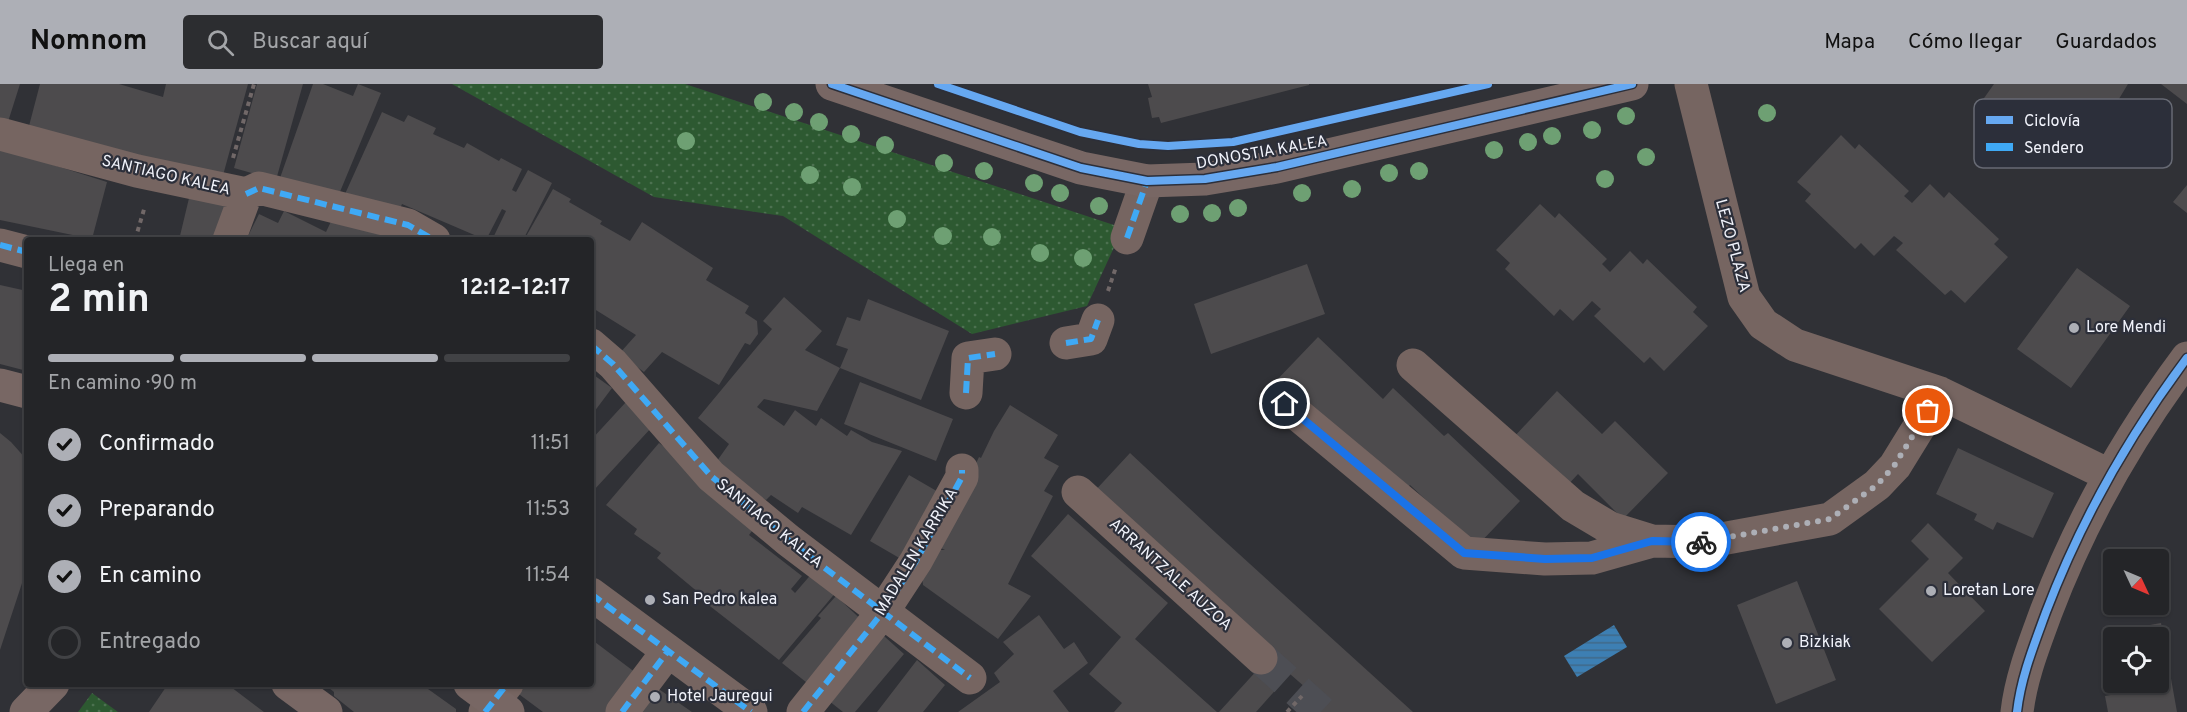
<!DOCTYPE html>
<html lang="es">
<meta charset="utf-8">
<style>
body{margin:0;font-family:Overpass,sans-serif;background:#2c2d30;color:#f1f3f6;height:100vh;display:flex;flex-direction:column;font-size:22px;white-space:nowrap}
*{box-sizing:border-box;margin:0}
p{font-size:20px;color:#a3a5a8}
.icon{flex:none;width:33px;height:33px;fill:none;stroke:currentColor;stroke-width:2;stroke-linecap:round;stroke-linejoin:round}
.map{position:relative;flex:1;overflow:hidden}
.details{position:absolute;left:24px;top:153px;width:570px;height:450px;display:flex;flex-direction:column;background:#242528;border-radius:6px;box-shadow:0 2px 4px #0004,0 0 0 2px #414245}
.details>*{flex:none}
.needle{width:39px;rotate:134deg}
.fabs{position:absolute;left:2103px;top:465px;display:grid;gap:12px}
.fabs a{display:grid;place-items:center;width:66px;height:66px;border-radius:6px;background:#242528;box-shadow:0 2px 4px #0004,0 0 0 2px #414245;font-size:30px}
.pin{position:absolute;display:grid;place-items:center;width:51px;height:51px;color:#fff;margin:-26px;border:3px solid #fff;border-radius:50%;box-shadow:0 2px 6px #0007}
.courier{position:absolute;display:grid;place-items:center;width:60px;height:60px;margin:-30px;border:4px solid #1a73e8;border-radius:50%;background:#fff;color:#222;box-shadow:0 2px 8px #0007}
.head em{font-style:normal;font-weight:700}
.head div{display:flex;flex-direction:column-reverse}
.head{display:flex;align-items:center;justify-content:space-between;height:102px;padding:0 24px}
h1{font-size:39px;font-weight:700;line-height:45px}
.bar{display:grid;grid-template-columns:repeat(4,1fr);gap:9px 6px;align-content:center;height:72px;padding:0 24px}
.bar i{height:8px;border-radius:4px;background:#414245}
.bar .on{background:#adafb6}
.bar p{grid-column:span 4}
ol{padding:0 24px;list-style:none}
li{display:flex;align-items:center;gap:18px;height:66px}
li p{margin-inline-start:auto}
li .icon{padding:6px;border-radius:50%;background:#adafb6;color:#111;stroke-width:4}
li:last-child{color:#a3a5a8}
li i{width:33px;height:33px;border:3px solid #414245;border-radius:50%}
header{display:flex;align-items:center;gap:36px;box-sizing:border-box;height:84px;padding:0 30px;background:#adafb6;color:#111}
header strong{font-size:28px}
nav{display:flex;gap:33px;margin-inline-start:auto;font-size:21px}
.search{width:420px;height:54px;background:#2c2d30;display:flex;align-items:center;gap:15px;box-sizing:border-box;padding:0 21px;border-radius:6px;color:#a3a5a8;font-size:22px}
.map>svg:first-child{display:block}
.park{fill:url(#park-dots)}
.water{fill:url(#water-rules)}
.building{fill:#4d4b4d}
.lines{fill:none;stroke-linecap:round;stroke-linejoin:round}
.street-tunnel{stroke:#4d4e54;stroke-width:33;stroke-dasharray:33 16;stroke-linecap:butt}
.path{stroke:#716868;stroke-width:4;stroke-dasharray:4.5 4.5;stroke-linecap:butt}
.street{stroke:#766561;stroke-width:33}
.secondary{stroke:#786764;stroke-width:33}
.quiet{stroke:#3fa9f5;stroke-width:6;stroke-dasharray:12 6;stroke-linecap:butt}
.cycleway-casing{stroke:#2c2f3a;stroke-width:11}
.cycleway{stroke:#66a8f1;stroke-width:8}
.tree{fill:#6ea073}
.done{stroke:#adafb6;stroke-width:6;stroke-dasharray:0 10.8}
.route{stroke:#1a73e8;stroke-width:8}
.poi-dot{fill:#adafb6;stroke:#2c2f3a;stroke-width:2}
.labels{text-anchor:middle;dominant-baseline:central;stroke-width:4.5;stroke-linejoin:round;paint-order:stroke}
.street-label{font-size:16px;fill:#f1f3fb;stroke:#2c2f3a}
.poi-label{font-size:16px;fill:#f1f3fb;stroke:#2c2f3a;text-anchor:start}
.key{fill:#2c2f3a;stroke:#676a74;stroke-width:1.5}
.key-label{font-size:16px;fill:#f1f3fb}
</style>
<header>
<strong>Nomnom</strong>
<div class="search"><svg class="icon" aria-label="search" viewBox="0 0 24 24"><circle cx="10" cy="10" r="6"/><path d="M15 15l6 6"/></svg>Buscar aquí</div>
<nav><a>Mapa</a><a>Cómo llegar</a><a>Guardados</a></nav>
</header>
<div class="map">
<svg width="2187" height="628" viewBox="0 0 2187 628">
<defs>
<pattern id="park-dots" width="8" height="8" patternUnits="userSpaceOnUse" patternTransform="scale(1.5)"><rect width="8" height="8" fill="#2d5931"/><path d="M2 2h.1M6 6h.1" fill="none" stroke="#4c7150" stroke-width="1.8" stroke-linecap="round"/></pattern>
<pattern id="water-rules" width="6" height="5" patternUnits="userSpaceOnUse" patternTransform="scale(1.5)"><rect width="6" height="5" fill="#3d7fb3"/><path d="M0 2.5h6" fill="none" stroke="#416989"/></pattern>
</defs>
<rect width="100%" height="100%" fill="#303136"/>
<path class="park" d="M 452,0 L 685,0 L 1123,144 L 1087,222 L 972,250 L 783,132 L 654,113 Z
M 92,609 L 118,628 L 78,628 Z"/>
<path class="water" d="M 1614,541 L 1627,563 L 1577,593 L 1564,572 Z"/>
<path class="building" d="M 0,0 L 20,0 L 7,41 L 0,39 Z
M 40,0 L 119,0 L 163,13 L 166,0 L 248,0 L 222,95 L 29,42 Z
M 257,0 L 303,0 L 276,96 L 234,84 Z
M 313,0 L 323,0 L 353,12 L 358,0 L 381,9 L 337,115 L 280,94 Z
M 1148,0 L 1309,0 L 1309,1 L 1161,39 L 1159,33 L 1152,34 L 1148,14 L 1152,13 Z
M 1994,0 L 2128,0 L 2105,38 L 2074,43 L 2076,54 L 2040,60 L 2034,70 L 1977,24 Z
M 2161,0 L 2187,0 L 2187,20 Z
M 382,28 L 404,38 L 408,31 L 436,44 L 433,50 L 464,64 L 467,59 L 499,77 L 501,74 L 522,85 L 512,106 L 516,108 L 528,86 L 552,99 L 523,156 L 492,156 L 506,127 L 502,125 L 486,156 L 402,120 L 397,132 L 345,110 Z
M 1841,51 L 1855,65 L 1859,60 L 1909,107 L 1904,112 L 1912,119 L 1930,100 L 1944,114 L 1949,108 L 1999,155 L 1994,160 L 2008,173 L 1965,219 L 1951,206 L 1945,211 L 1896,166 L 1903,159 L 1894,152 L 1874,172 L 1861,159 L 1855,165 L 1805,117 L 1811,110 L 1797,98 Z
M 0,64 L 107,98 L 92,155 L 0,136 Z
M 2187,101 L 2187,129 L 2173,118 Z
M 553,105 L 571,115 L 569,118 L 602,137 L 600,140 L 630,157 L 642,138 L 713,184 L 706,196 L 749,222 L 745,229 L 757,237 L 758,250 L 750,261 L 745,259 L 719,301 L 662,268 L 644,288 L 619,270 L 636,251 L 591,223 L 591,156 L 524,156 Z
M 190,110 L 234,120 L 223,156 L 179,156 Z
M 1540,120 L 1555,134 L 1559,129 L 1607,175 L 1602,180 L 1610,188 L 1630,167 L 1643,180 L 1647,175 L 1697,223 L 1693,228 L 1708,242 L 1664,287 L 1650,273 L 1644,279 L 1594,232 L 1601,225 L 1592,217 L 1573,237 L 1560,225 L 1554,232 L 1505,185 L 1510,179 L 1496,166 Z
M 284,127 L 326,148 L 335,129 L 393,156 L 246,156 L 259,130 L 278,139 Z
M 1307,180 L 1325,230 L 1211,270 L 1194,220 Z
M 2077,184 L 2130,222 L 2071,304 L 2017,265 Z
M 0,201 L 27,207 L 27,287 L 0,280 Z
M 784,213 L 822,247 L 805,266 L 840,284 L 817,327 L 764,315 L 757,323 L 784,342 L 795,326 L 816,342 L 821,334 L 847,352 L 851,346 L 872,358 L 902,367 L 851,451 L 802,423 L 798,429 L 771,411 L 766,416 L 712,384 L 729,360 L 698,334 L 772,245 L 763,237 Z
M 868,215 L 949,247 L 921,316 L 840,284 L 848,265 L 836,261 L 847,233 L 860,237 Z
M 1318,253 L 1383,315 L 1393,304 L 1444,352 L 1448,349 L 1520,417 L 1476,463 L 1410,401 L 1403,408 L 1347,368 L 1274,299 Z
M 591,289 L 612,304 L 591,332 Z
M 860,298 L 953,335 L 936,377 L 844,340 Z
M 1557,307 L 1602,350 L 1615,337 L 1668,389 L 1623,435 L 1578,390 L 1565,404 L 1513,354 Z
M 626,318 L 652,343 L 594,406 L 591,404 L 591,356 Z
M 1010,321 L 1058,351 L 1044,374 L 1059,382 L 1044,407 L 1053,412 L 1008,500 L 1031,512 L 998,555 L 923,501 L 921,483 L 933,466 L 945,466 L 937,462 L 979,373 L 981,374 L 994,347 Z
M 0,349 L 11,358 L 27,376 L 27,484 L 0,566 Z
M 659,359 L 687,380 L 755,443 L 749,451 L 802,492 L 791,505 L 795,509 L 814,487 L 837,507 L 779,576 L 697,512 L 699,509 L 657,474 L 661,469 L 634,450 L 637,445 L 606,421 Z
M 1958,364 L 2054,409 L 2033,454 L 1997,438 L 1993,446 L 1974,436 L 1977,430 L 1936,410 Z
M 1130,369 L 1217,450 L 1413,628 L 1313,628 L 1322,618 L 1290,590 L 1256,628 L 1219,628 L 1270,572 L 1092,410 Z
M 909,391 L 947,413 L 908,479 L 870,457 Z
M 1068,430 L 1168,519 L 1135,555 L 1217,628 L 1114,628 L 1122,619 L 1089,590 L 1121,553 L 1031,472 Z
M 1928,439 L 1963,474 L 1948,489 L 1985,527 L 1932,578 L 1879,525 L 1929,475 L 1911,457 Z
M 1797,497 L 1836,596 L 1776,620 L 1737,521 Z
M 836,512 L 869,543 L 816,606 L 782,579 L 821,534 L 818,532 Z
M 1039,531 L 1064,565 L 1074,558 L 1088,579 L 1053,607 L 1069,628 L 958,628 L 1000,598 L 994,589 L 1014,570 L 1003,558 Z
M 2161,539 L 2177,628 L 2108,628 L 2105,612 L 2121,609 L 2120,598 L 2158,598 L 2158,554 L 2112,554 L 2111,548 Z
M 875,544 L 904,570 L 855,628 L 843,628 L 819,609 Z
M 591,555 L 640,592 L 613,628 L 543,628 L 512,605 L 516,600 L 591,600 Z
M 917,576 L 945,601 L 923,628 L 877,628 Z
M 650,599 L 692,628 L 628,628 Z
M 168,600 L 227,600 L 264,628 L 149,628 Z
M 324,600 L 421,600 L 456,625 L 456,628 L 354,628 L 334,612 L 334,608 Z"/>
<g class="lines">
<path class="street-tunnel" d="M 1261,574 L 1321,628"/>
<path class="path" d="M 233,74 L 254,0
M 135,156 L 145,122
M 1108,207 L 1116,183
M 1287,628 L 1302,612"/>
<path class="street" d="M 1691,0 L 1744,213 L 1763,240 L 1795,261 L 1940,309 L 2109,391
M 0,50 L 137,87 L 246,110 L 259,104 L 408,141 L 434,156
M 1127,154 L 1147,97
M 229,156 L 246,110
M 0,161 L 27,168
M 1066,259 L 1091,255 L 1098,236
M 591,261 L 613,280 L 711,392 L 788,456 L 970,594
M 1413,281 L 1573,422 L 1610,444 L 1652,457 L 1705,458 L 1830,435 L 1877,401 L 1895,382 L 1940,309
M 966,309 L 968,274 L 995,270
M 1285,320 L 1464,469 L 1545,475 L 1592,474 L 1652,457
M 1078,408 L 1261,574
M 591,510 L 751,628
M 485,628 L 507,600
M 622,628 L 668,567
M 803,628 L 882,529 L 916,477 L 962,393 L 962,386
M 2017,628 C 2021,593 2034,561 2046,528 C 2081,436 2128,353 2187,274"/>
<path class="secondary" d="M 832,0 L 1081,84 L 1147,97 L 1205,95 L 1277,83 L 1632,0
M 0,301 L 27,308
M 288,600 L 326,628
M 470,600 L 508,628
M 26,628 L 53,600"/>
<path class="quiet" d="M 246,110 L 259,104 L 408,141 L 434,156
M 1127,154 L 1147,97
M 0,161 L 27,168
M 1066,259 L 1091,255 L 1098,236
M 591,261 L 613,280 L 711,392 L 788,456 L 970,594
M 966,309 L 968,274 L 995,270
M 591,510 L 751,628
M 485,628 L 507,600
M 622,628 L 668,567
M 803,628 L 882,529 L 916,477 L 962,393 L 962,386"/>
<defs>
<path id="cycleway" d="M 832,0 L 1081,84 L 1147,97 L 1205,95 L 1277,83 L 1632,0
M 938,0 L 1080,48 L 1139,60 L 1168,62 L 1233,58 L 1488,0
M 2017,628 C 2021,593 2034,561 2046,528 C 2081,436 2128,353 2187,274"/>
</defs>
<use href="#cycleway" class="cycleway-casing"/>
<use href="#cycleway" class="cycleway"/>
</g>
<g class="tree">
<circle cx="763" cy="18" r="9"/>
<circle cx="794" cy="28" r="9"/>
<circle cx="1767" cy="29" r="9"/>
<circle cx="1626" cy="32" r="9"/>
<circle cx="819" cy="38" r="9"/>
<circle cx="1592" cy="46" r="9"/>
<circle cx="851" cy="50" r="9"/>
<circle cx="1552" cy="52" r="9"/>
<circle cx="686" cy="57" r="9"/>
<circle cx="1528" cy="58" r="9"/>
<circle cx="885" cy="61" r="9"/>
<circle cx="1494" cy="66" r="9"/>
<circle cx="1646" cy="73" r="9"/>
<circle cx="944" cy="79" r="9"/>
<circle cx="984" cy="87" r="9"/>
<circle cx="1419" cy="87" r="9"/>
<circle cx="1389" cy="89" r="9"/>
<circle cx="810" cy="91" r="9"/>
<circle cx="1605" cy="95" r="9"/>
<circle cx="1034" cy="99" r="9"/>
<circle cx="852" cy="103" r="9"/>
<circle cx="1352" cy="105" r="9"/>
<circle cx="1060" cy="109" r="9"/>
<circle cx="1302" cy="109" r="9"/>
<circle cx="1099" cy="122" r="9"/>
<circle cx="1238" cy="124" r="9"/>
<circle cx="1212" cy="129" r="9"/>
<circle cx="1180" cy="130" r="9"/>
<circle cx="897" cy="135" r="9"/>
<circle cx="943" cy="152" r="9"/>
<circle cx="992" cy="153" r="9"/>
<circle cx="1040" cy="169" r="9"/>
<circle cx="1083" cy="174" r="9"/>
</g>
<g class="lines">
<path class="done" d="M 1701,458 L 1830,435 L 1877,401 L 1894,382 L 1928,327"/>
<path class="route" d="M 1285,320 L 1464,469 L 1545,475 L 1592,474 L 1652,457 L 1701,458"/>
</g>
<g class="poi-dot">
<circle cx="2074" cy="244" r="6"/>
<circle cx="1931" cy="507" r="6"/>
<circle cx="650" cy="516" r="6"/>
<circle cx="1787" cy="559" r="6"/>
<circle cx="655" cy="613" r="6"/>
</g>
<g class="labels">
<g class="street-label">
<text transform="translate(1262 69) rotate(-10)">DONOSTIA KALEA</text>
<text transform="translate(166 92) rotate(13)">SANTIAGO KALEA</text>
<text transform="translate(1732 162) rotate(75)">LEZO PLAZA</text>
<text transform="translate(769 440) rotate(39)">SANTIAGO KALEA</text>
<text transform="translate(917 468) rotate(-59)">MADALEN KARRIKA</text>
<text transform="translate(1170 491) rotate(42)">ARRANTZALE AUZOA</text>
</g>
<g class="poi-label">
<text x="2086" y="244">Lore Mendi</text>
<text x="1943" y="507">Loretan Lore</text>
<text x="662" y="516">San Pedro kalea</text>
<text x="1799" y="559">Bizkiak</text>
<text x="667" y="613">Hotel Jauregui</text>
</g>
</g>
<rect x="1974" y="15" width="198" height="69" rx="9" class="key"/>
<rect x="1986" y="32" width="27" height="8" fill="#66a8f1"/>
<rect x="1986" y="59" width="27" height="8" fill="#3fa9f5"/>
<g class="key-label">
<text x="2024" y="42">Ciclovía</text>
<text x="2024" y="69">Sendero</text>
</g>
</svg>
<div class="fabs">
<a><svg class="needle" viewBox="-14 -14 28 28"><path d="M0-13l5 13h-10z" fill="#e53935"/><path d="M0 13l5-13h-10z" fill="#a3a5a8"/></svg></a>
<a><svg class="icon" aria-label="locate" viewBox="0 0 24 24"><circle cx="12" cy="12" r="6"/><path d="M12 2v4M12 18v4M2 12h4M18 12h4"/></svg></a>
</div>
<div class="pin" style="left:1928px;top:327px;background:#ea580c"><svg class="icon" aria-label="bag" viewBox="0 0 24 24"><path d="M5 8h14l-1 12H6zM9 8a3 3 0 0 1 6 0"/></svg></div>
<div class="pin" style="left:1285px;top:320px;background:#1f2937"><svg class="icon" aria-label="home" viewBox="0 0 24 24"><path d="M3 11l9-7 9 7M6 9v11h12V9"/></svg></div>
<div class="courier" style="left:1701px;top:458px"><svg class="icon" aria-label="bike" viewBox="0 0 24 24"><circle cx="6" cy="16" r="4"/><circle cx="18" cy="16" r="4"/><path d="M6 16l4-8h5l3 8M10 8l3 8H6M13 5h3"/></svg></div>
<section class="details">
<div class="head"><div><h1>2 min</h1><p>Llega en</p></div><em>12:12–12:17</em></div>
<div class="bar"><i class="on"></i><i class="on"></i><i class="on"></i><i></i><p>En camino · 90 m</p></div>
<ol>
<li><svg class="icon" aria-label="check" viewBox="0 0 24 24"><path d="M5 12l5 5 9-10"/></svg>Confirmado<p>11:51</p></li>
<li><svg class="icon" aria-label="check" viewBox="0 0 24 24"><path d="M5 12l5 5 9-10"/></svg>Preparando<p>11:53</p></li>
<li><svg class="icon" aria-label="check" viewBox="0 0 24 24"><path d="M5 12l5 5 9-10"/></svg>En camino<p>11:54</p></li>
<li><i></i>Entregado</li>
</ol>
</section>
</div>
